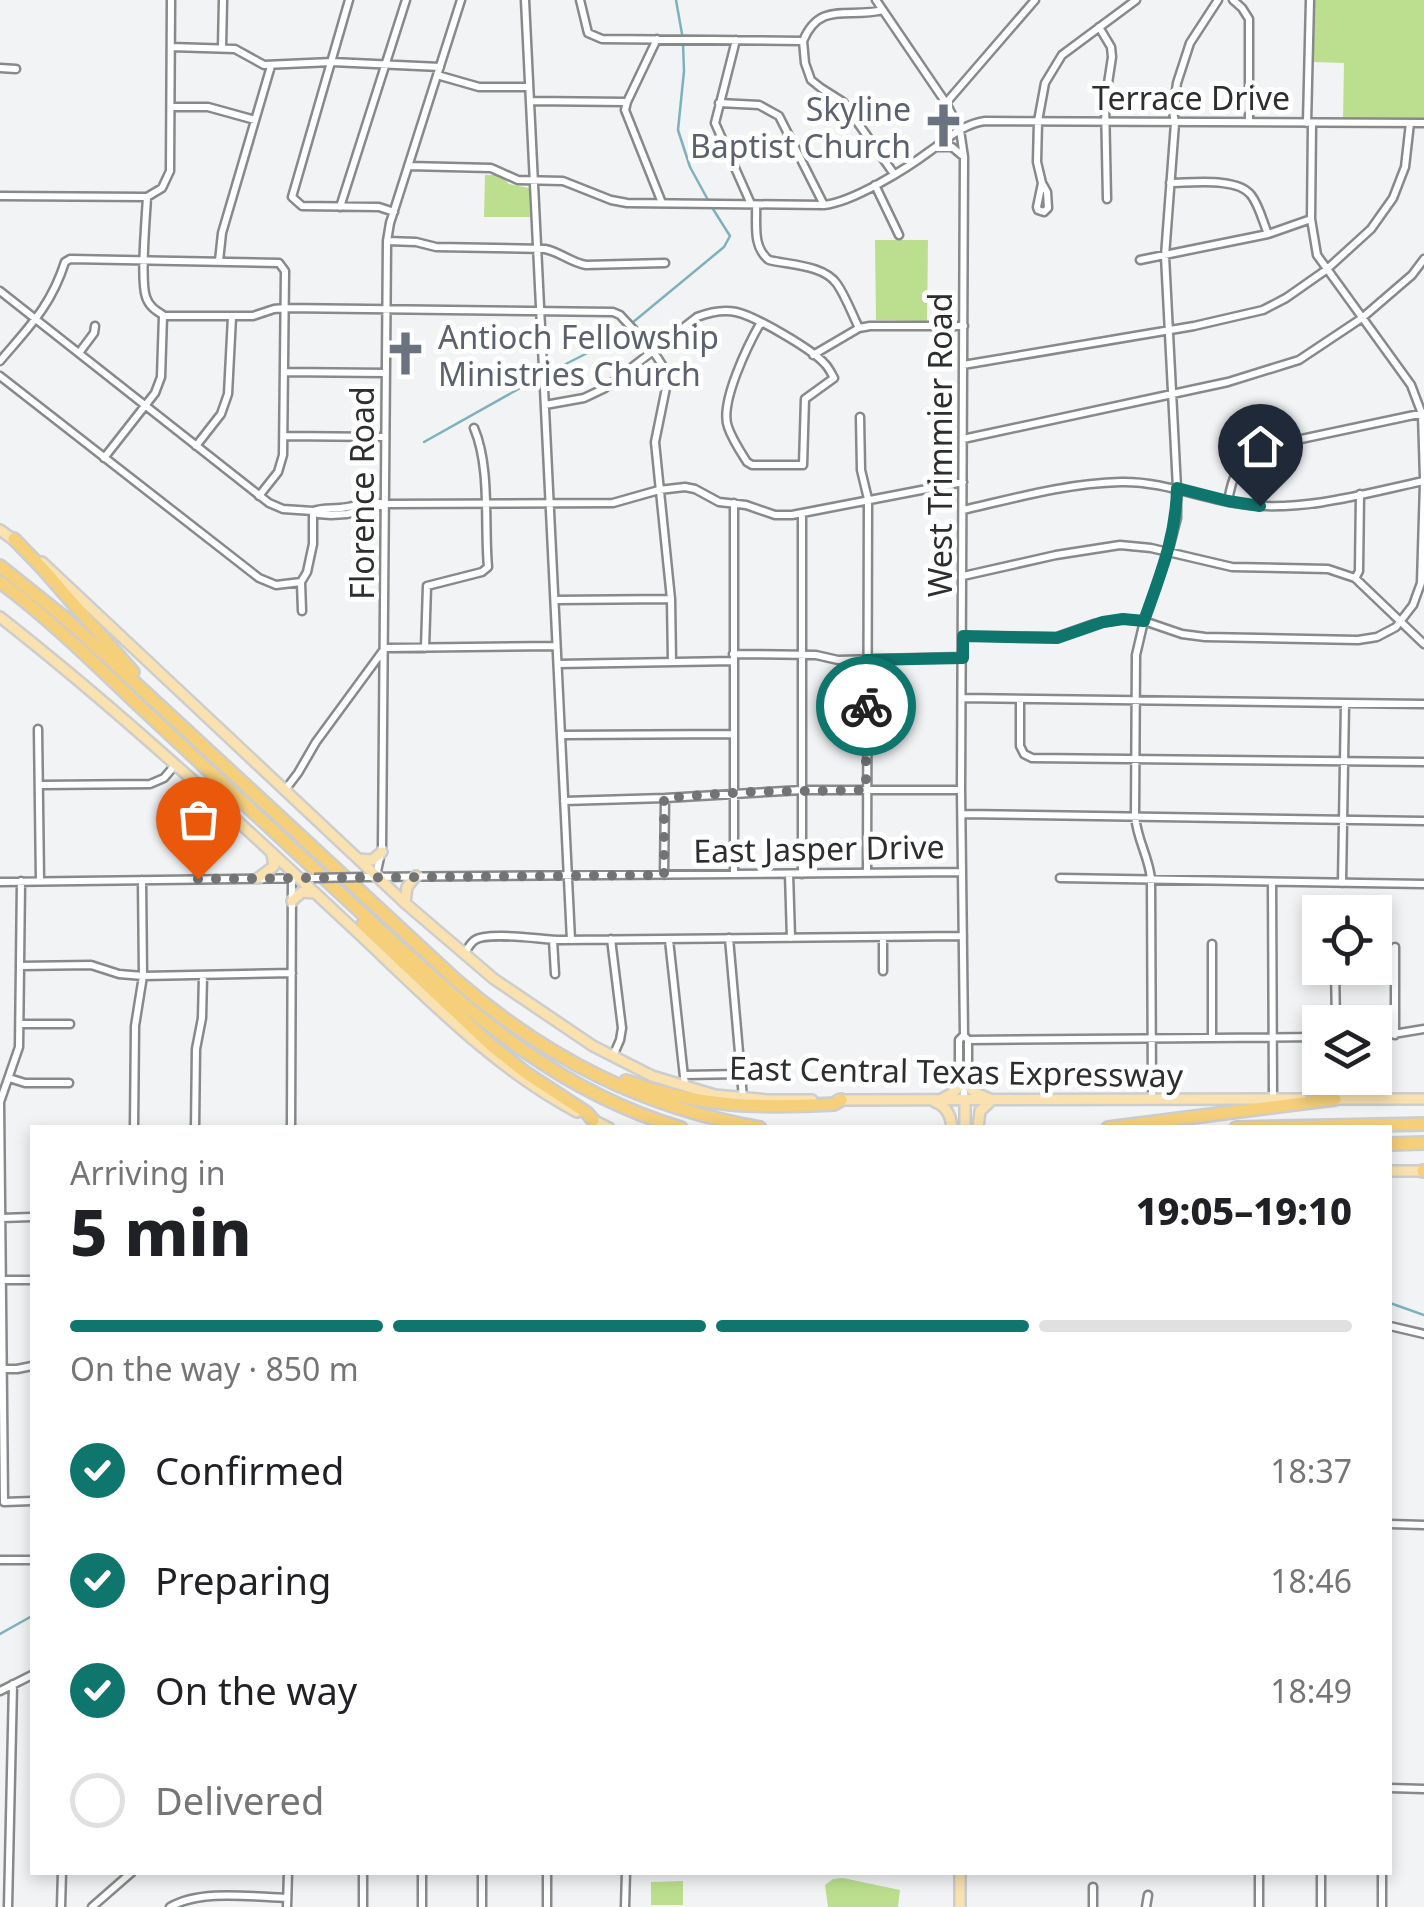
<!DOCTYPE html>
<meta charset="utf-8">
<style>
body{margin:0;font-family:"Noto Sans",sans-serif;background:#f6f6f6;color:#202124;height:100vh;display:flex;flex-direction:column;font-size:38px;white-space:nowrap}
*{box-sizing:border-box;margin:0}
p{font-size:32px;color:#757577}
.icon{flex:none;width:55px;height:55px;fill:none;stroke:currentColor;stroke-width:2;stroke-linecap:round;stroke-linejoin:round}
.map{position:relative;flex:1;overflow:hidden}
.drawer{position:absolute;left:30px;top:1125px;width:1362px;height:750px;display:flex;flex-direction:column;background:#fff;border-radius:0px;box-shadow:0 5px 15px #0003}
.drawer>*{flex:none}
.fabs{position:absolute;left:1302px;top:895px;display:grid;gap:20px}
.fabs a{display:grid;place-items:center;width:90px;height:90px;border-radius:0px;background:#fff;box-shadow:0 5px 15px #0003;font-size:50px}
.pin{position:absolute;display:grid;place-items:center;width:85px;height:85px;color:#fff;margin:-102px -42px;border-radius:50% 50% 50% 0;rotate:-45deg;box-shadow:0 0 10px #0007}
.pin .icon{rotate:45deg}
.courier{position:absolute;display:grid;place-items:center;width:100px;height:100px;margin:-50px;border:8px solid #0f766e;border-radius:50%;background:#fff;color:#222;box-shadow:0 2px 12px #0007}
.head em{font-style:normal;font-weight:800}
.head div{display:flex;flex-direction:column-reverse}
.head{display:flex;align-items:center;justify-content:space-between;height:170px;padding:0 40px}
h1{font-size:65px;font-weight:800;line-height:75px}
.bar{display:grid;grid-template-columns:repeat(4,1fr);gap:15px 10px;align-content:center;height:120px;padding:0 40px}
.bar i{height:12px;border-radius:8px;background:#e0e0e0}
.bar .current{background:#0f766e}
.bar p{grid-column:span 4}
ol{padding:0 40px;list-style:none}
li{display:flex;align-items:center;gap:30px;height:110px}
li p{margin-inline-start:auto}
li .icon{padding:10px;border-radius:50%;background:#0f766e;color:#fff;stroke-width:4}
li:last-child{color:#757577}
li i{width:55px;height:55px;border:5px solid #e0e0e0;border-radius:50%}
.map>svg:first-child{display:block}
.green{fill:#bbdf8e}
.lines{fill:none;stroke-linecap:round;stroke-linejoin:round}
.stream{stroke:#7fb1bc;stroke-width:2.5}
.minor-casing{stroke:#878a8b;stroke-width:11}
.major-casing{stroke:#cdcdcd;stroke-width:14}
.highway-casing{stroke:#cdcdcd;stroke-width:16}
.minor{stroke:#fff;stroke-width:6}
.major{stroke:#f9e2af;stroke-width:9}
.highway{stroke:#f5cf7a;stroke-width:11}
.minor-bridge-casing{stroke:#878a8b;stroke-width:11;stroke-linecap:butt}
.minor-bridge{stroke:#fff;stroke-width:6}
.done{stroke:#727374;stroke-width:10;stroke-dasharray:0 18}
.route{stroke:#0f766e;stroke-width:12}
.labels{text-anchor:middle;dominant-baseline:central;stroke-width:10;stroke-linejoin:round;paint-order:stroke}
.street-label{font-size:32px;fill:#2d2e2f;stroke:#fff}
.worship-label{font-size:32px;fill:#5b616d;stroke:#fff;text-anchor:end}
</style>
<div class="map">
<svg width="1424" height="1907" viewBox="0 0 1424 1907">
<rect width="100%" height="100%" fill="#f1f3f5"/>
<path class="green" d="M 1314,0 L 1424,0 L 1424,120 L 1343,119 L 1344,63 L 1313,62 Z
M 485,175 L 500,175 L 509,184 L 529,188 L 530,217 L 484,217 Z
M 875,240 L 928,240 L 927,321 L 876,320 Z
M 843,1878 L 900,1890 L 898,1907 L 828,1907 L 825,1885 L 833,1879 Z
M 683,1881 L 683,1905 L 651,1905 L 651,1882 Z"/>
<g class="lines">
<path class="stream" d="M 676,0 L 682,34
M 683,43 L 684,71 L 678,130 L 690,167 L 708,200
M 632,323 L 724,247 L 730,236 L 713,209
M 548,373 L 607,343 L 626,328
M 424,442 L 538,378
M 1390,1303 L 1424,1315
M 0,1634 L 32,1616"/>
<defs>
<path id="minor" d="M 349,0 L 292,197 L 302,206 L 379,207 L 394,212
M 525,0 L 571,940
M 580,0 L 588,33 L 602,39 L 803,41 C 820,0 849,19 883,10
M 876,0 L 946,103 L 960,130 L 964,157 L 961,790 L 964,1035 L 968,1040 L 968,1067 L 964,1071 L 964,1099
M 1233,0 L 1242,8 L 1249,19 L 1249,122
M 1099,27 L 1111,47 L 1112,57 L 1105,103 L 1107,199
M 657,39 L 627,102 L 625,110 L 662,203
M 736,40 L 715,123 L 751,204
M 803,41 L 805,63 L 811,80 L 821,88 L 843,102 L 894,174
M 171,47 L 235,49 L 264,65 L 332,62 L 440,67
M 222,48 L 223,0
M 0,68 L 16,69
M 437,75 L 479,87 L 529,87
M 530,101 L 627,102
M 719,103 L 759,105 L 779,116 L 824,205
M 946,103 L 1035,0
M 171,107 L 208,107 L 255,120
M 1307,123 L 1310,0
M 1312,123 L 1311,219 L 1317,255 L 1411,385 L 1422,414 L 1424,478
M 937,147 L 952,147 L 964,157
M 408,166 L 491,168 L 518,180 L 563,181 L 611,200 L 627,203 L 824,205 C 853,202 906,169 930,151 C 947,139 963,124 985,121 L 1424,123
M 1042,183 L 1047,192 L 1048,208 L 1044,212 L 1038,210 L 1037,207 L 1042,183 L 1037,162 L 1038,121 L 1045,83 L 1062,55 L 1136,0
M 1170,183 C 1192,183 1237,177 1251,195 C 1259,205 1263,222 1268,234
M 875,185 L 899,235
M 0,196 L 147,197
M 756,205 C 757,224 752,247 769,260 C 790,265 824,265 837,284 C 846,297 852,314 859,328
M 340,207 L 406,0
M 387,241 L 416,242 L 436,247 L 545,249 C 560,252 570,262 586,265 L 665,263
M 1140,260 L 1268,234 L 1311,219
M 219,261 L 222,233 L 271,66
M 0,291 L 269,503 L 283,509 L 313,511 L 318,514 L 331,515 L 347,514 L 384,505
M 163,315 C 155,310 149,306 146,297 C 140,280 146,218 147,197 L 162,188 L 170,171 L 171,0
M 163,316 L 253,316 L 274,309 L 285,308 L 613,312 L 620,315 C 636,333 660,354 668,378 L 655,442 L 671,599 L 672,662
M 79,353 L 94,333 L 95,326
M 813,355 L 859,328 L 870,326 L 964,326
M 0,361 C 29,327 51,306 65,262 L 70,259 L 279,263 L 285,271 L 283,455 L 278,472 L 259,496
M 963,365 L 1194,326 L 1263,310 L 1286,298 L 1326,270 L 1371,229 L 1393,198 L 1405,167 L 1410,123
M 284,372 L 386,373
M 0,376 L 259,578 L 276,585 L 301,582
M 545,405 L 584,398 L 605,388 L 697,317 C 710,312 722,309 736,312 C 755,316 812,349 825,364 C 829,368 831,373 834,378 L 805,399 L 803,465 L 752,465 L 747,462 C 740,451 732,439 728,427 C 719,403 749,343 761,322
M 860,417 L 861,470 L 868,499 L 867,873
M 284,436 L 385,437
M 963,439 L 1228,382 L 1299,360 L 1362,318 L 1412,275 L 1424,259
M 196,446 L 221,414 L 228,394 L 232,317
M 104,458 L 155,393 L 161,377 L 163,316
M 1228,501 C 1232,478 1238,460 1259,448 L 1424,413
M 963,510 C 1015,498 1068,483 1121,482 C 1166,481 1206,501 1249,505 C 1308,511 1367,493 1424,481
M 313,511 C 322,508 330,509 340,508 C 357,507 368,499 385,504 L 613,503 L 659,490 L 685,487 L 695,489 L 719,502 L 746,505 L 775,515 L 792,515 L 963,482
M 963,576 L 1056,555 L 1120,545 L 1151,548 L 1232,567 L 1328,569 L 1355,578 L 1424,644
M 1356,577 L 1359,571 L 1360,494
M 555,600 L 671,599
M 302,611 L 301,582 L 307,572 L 313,544 L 313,512
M 963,636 L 1057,637 L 1094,624 L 1123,619 L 1144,621 L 1182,634 L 1205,637 L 1358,640 L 1377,637 L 1396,627 L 1413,605 L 1421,583 L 1424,483
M 425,648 L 427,586 L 482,572 L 488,567 C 484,524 491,468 474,428
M 733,654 L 816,655 L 838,660 L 963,657
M 558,664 L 734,661
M 962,698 L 1424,704
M 1020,699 L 1020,746 L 1024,754 L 1032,758 L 1424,762
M 38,729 L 40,881
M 561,735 L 734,734
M 40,785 L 150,784 L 164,778 L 176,764
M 285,790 L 298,773 L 316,742 L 385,648 L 556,646
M 564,801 L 665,798 L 802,790 L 961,790
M 962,814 L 1424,821
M 734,874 L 734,503
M 789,874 L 791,938
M 802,874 L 802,513
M 664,875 L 665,798
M 376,876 L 382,848 L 387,241 L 390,223 L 461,0
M 363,877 L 962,872
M 1060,878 L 1424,884
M 0,882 L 314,878
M 1272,882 L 1273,1099
M 1342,883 L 1345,703
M 883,937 L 883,971
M 729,938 L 743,1098
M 611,939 L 622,1028 L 620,1040 L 613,1056
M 553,940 L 555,974
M 669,940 L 685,1086
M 1212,944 L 1212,1038
M 1395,947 L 1395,1035
M 464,953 C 468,949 470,943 475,940 C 488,931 544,940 561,940 L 963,936
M 20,966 L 91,965 L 119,974 L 143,976 L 292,973
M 1335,968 L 1336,1022
M 20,1024 L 70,1024
M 964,1035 L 959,1040 L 959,1067 L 964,1071
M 1375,1037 L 1424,1029
M 968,1040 L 1320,1037
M 684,1075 L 742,1074
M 9,1078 L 25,1083 L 69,1083
M 1152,1099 L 1151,879 C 1149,857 1137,840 1135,816 L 1136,655 L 1144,621 L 1168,552 L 1177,518 L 1177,488 L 1165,256 L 1175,123 L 1173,111 L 1177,83 L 1190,43 L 1218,0
M 134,1128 L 135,1026 L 143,976 L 142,880
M 195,1128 L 196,1049 L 202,1018 L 203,976
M 291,1128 L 292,878
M 1,1218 L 32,1217
M 0,1280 L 32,1280
M 1390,1326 L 1424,1334
M 0,1369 L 17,1369 L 32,1366
M 4,1502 L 0,1102 L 19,1047 L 21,881
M 4,1502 L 32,1501
M 1390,1524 L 1424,1525
M 0,1560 L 32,1560
M 0,1691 L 32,1675
M 1390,1788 L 1424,1789
M 363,1872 L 363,1907
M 422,1872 L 422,1907
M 482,1872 L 482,1907
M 8,1907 L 13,1684
M 61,1907 L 62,1872
M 92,1907 L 132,1872
M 170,1907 C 201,1889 252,1897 287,1898
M 287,1907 L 288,1872
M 547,1907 L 547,1872
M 625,1907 L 626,1872
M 1093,1907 L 1093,1887
M 1146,1907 L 1148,1895
M 1259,1907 L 1259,1872
M 1321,1907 L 1321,1872
M 1382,1907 L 1382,1872"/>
<path id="major" d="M 0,530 L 18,543
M 42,562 L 405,903 L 494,979 L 593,1046 L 652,1076 L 715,1095 L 768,1100 L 812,1100
M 0,617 C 120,711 232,815 343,919 C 417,987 488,1065 577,1112
M 359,859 L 372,860 L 382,852
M 258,878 L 274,866 L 272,854
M 292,901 L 302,892 L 315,893
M 405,903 L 407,887 L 416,876
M 1333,1099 L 1424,1099
M 838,1100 L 1302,1099
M 940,1100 L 951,1094 L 964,1082 L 976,1093 L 992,1100 L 980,1111 L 978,1128
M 965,1100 L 965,1128
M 935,1102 C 947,1106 951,1116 952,1128
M 591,1119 L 609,1128
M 1390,1171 L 1424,1171
M 960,1907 L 960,1872"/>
<path id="highway" d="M 14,539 L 43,569 L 133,672
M 0,566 L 65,618 L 456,980 C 546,1058 642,1107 760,1128
M 0,582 C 53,621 99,668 147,713 C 225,785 302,858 380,930 C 474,1015 556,1091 681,1128
M 363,924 L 492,1046 L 526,1073 L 587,1113 L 593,1120
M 626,1081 C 697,1107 759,1108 834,1104 L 841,1100
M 1108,1128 L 1335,1099
M 1236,1128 L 1424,1124
M 1390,1144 L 1424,1143
M 1423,1171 L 1424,1171"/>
</defs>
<use href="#minor" class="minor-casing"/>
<use href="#major" class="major-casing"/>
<use href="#highway" class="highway-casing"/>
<use href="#minor" class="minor"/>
<use href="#major" class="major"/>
<use href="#highway" class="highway"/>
<defs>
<path id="minor-bridge" d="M 314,878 L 363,877"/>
</defs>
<use href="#minor-bridge" class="minor-bridge-casing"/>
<use href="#minor-bridge" class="minor-bridge"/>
</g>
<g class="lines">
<path class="done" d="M 198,879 L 664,875 L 664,798 L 746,792 L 866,790 L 866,706"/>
<path class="route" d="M 866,706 L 866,660 L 963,658 L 963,636 L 1057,638 L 1103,622 L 1123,619 L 1144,621 C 1160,575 1176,537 1177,488 L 1228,501 L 1260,506"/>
</g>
<defs>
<symbol id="church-bare" viewBox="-9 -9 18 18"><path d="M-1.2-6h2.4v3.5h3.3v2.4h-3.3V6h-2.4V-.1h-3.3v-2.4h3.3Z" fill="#6b7280" stroke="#fff" stroke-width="2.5" paint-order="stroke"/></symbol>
</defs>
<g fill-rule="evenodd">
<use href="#church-bare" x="912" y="94" width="63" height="63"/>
<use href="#church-bare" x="374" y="322" width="63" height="63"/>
</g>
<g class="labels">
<g class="street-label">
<text x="1191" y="97">Terrace Drive</text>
<text transform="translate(939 445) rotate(-90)">West Trimmier Road</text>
<text transform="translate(361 493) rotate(-90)">Florence Road</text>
<text transform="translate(819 848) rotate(-1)">East Jasper Drive</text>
<text transform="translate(956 1071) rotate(1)">East Central Texas Expressway</text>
</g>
<g class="worship-label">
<text x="911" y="108">Skyline<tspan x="911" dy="37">Baptist Church</tspan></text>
<text x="438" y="336" text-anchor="start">Antioch Fellowship<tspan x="438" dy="37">Ministries Church</tspan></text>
</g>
</g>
</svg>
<div class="fabs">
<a><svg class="icon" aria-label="locate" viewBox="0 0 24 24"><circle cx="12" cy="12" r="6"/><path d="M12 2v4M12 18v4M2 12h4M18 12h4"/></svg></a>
<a><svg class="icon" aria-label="layers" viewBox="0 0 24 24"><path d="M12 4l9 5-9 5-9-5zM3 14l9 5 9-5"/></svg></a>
</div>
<div class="pin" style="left:198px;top:879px;background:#ea580c"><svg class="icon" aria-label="bag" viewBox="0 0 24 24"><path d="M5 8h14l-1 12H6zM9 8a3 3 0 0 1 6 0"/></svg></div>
<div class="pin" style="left:1260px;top:506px;background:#1f2937"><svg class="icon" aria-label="home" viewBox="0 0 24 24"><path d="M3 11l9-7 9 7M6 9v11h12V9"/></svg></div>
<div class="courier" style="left:866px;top:706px"><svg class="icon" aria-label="bike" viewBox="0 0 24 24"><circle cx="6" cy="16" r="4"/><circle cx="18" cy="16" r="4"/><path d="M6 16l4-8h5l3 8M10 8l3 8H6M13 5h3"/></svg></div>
<section class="drawer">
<div class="head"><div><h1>5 min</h1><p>Arriving in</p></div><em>19:05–19:10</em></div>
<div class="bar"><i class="current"></i><i class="current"></i><i class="current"></i><i></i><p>On the way · 850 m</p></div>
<ol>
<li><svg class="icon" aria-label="check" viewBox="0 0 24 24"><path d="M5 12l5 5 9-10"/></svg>Confirmed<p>18:37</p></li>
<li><svg class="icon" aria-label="check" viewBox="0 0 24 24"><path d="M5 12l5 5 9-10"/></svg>Preparing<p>18:46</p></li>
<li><svg class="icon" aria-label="check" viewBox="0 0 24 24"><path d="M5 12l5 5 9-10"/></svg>On the way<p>18:49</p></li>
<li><i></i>Delivered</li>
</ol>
</section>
</div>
